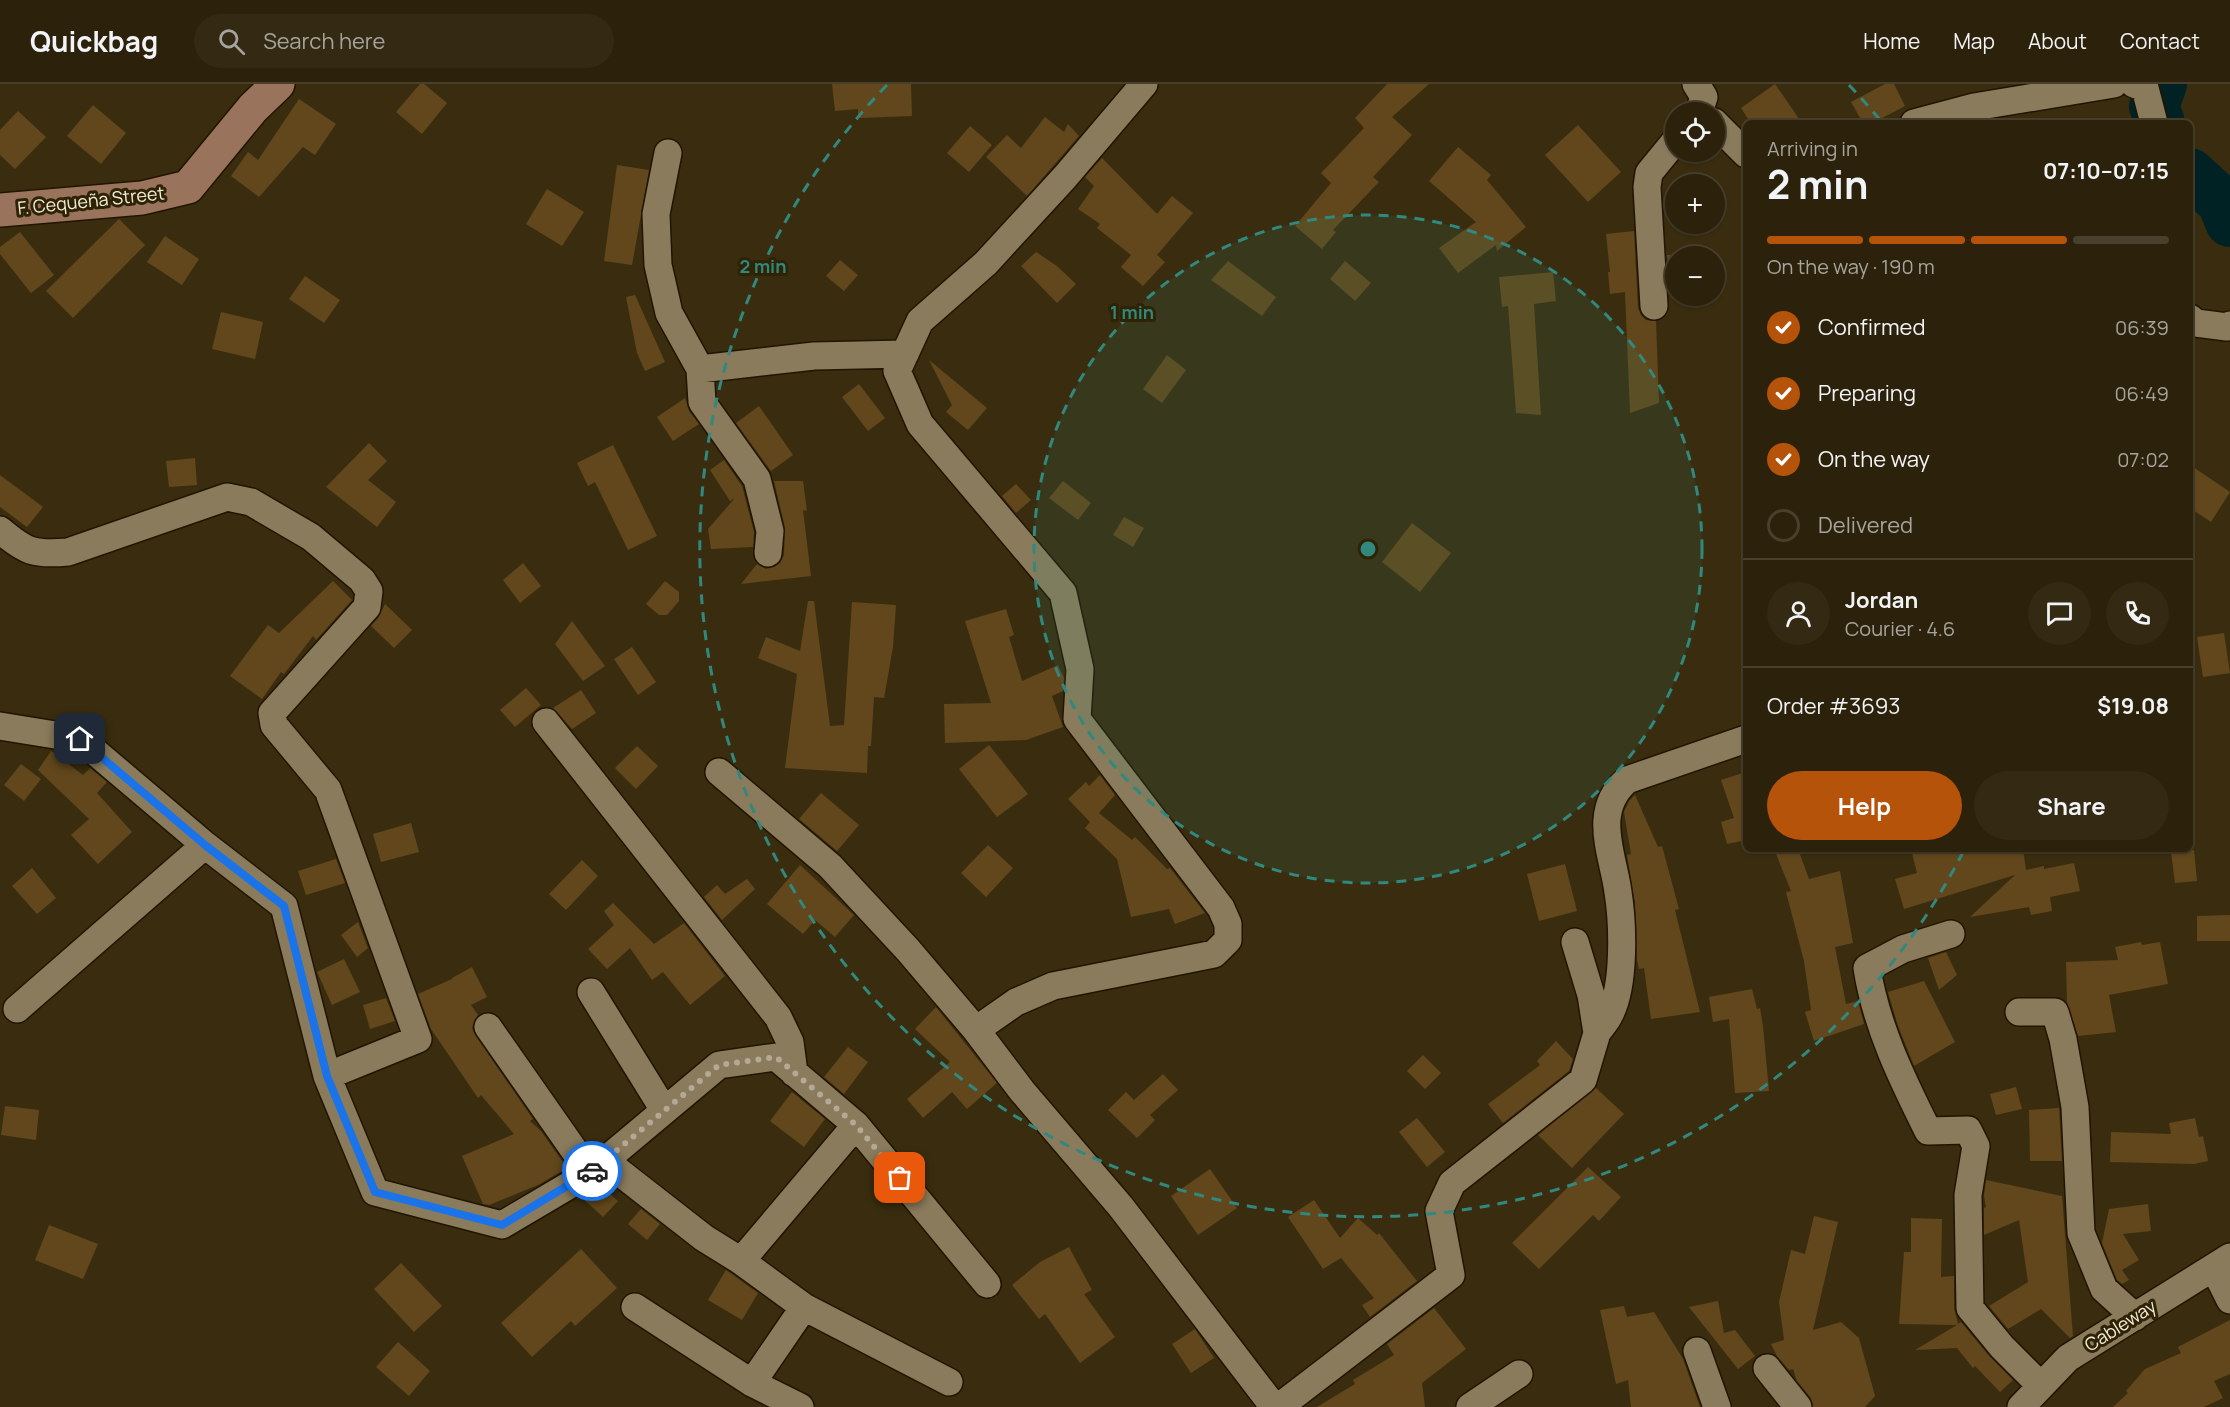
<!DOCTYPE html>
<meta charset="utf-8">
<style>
body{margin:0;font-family:Manrope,sans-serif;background:#342a14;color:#f1f3f6;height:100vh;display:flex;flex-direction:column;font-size:22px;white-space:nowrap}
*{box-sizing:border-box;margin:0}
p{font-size:20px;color:#a6a49d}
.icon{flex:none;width:33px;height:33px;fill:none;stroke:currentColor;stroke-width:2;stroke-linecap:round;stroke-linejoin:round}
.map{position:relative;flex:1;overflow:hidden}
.drawer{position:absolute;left:1743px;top:36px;width:450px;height:732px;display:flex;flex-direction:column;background:#2c220b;border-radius:9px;box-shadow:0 2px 4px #0004,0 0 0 2px #483f2c}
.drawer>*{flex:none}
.tools{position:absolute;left:1665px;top:18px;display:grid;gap:12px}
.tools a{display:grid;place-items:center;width:60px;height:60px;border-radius:50%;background:#2c220b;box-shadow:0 2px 4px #0004,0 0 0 2px #483f2c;font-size:30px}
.pin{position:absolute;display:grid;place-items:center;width:51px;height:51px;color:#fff;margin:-26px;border-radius:12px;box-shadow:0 3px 9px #0006}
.courier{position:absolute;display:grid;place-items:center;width:60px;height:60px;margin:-30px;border:4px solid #1a73e8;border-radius:50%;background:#fff;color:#222;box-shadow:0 2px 8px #0007}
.head em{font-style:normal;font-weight:700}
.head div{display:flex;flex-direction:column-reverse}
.head{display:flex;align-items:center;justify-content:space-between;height:102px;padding:0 24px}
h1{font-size:39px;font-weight:700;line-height:45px}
.bar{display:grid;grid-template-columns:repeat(4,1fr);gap:9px 6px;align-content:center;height:72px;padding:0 24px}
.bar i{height:8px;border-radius:4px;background:#483f2c}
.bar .selected{background:#b45309}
.bar p{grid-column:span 4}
.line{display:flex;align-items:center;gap:15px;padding:0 24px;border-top:2px solid #483f2c}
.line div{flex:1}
.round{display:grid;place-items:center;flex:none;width:63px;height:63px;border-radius:32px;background:#342a14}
ol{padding:0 24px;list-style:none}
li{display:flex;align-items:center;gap:18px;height:66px}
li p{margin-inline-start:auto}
li .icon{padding:6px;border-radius:50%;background:#b45309;color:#fff;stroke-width:4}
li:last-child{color:#a6a49d}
li i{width:33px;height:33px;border:3px solid #483f2c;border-radius:50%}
.cta{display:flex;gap:12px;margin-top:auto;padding:12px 24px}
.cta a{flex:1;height:69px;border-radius:36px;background:#b45309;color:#fff;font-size:24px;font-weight:700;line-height:69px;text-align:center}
.cta a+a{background:#342a14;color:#f1f3f6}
header{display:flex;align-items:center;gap:36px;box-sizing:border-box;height:84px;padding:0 30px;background:#2c220b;border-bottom:2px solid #483f2c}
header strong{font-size:28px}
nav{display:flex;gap:33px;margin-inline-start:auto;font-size:21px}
.search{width:420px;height:54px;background:#342a14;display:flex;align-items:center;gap:15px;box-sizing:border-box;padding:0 21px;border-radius:33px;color:#a6a49d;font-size:22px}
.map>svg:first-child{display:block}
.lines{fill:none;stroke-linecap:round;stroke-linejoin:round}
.river{stroke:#002224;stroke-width:50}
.building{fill:#61471b}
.street-casing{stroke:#211500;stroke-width:30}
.secondary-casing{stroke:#211500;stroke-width:36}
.street{stroke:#897b5b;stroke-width:27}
.secondary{stroke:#9a735d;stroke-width:33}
.done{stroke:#b3a994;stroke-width:6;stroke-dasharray:0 10.8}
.route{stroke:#1a73e8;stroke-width:8}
.ring{fill:none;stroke:#31887e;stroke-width:3;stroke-dasharray:10 8}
.labels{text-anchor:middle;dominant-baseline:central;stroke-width:6;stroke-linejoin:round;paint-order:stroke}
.street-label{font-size:18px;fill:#f4ecdb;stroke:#2f2305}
.centre{fill:#31887e;stroke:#2f2305;stroke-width:3}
.ring-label{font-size:18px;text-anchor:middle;font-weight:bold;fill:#31887e;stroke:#2f2305;stroke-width:6;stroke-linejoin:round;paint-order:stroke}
</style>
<header>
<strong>Quickbag</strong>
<div class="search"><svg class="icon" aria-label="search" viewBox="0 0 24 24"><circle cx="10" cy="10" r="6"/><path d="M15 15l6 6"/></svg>Search here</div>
<nav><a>Home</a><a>Map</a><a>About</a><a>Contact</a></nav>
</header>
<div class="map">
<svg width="2230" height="1323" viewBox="0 0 2230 1323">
<rect width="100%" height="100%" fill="#3a2d0f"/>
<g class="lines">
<path class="river" d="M 2160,39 L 2154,22 L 2162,0
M 2190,89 L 2222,118 L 2230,138"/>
</g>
<path class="building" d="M 420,0 L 424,0 L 447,19 L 422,50 L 396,28 Z
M 832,0 L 911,0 L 912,32 L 858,34 L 858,25 L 835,27 Z
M 1387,0 L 1429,0 L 1392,33 L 1412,51 L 1373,93 L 1379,98 L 1333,146 L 1336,148 L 1322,165 L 1295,142 L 1331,99 L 1321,89 L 1364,44 L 1355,34 Z
M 1775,0 L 1802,39 L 1751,39 L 1741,24 Z
M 1885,0 L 1894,0 L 1905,22 L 1873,39 L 1863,39 L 1851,18 Z
M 299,15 L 336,40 L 315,71 L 303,63 L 259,113 L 231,92 L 248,68 L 258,76 Z
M 93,21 L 126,49 L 101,80 L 67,52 Z
M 18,27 L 46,53 L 15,85 L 0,71 L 0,46 Z
M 1045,33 L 1064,48 L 1068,40 L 1079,52 L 1027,112 L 986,73 L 1007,51 L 1021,64 Z
M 1578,41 L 1621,88 L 1588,118 L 1545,71 Z
M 970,42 L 992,61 L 969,88 L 947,69 Z
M 1458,63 L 1491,91 L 1487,96 L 1526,143 L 1497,167 L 1496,161 L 1458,189 L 1439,164 L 1476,138 L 1429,97 Z
M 1102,74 L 1157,130 L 1172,112 L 1193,129 L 1157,171 L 1165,178 L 1143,202 L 1121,183 L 1131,171 L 1097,144 L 1100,140 L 1078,125 L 1094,102 L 1085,93 Z
M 617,81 L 649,86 L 632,181 L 604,177 Z
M 547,105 L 584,128 L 562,162 L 526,140 Z
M 119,135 L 145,161 L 73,234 L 46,207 Z
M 1634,147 L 1638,224 L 1641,231 L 1646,236 L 1656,237 L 1659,319 L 1630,329 L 1625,208 L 1610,210 L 1608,188 L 1610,188 L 1606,150 Z
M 20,148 L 54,191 L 31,209 L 0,170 L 0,163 Z
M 165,152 L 199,175 L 182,201 L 147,178 Z
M 1036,168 L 1057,182 L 1076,200 L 1057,219 L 1021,182 Z
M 1667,171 L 1676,171 L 1676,200 L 1669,202 Z
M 840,176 L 858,191 L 844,207 L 826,192 Z
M 1228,177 L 1276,213 L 1262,232 L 1211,196 Z
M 1345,177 L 1371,199 L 1355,217 L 1330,195 Z
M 1553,188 L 1556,217 L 1534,220 L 1541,331 L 1516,329 L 1508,222 L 1502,223 L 1499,193 Z
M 305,192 L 340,216 L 324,239 L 289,215 Z
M 635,211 L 665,278 L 645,287 L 637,269 L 626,213 Z
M 221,228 L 263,238 L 255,275 L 212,265 Z
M 1167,271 L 1186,286 L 1162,319 L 1143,305 Z
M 929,276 L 987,324 L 968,346 L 946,328 L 952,321 Z
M 859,300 L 885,334 L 868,347 L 842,313 Z
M 685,314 L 689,327 L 699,340 L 673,357 L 657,333 Z
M 759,322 L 793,371 L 771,387 L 736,339 Z
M 369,359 L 387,377 L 368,396 L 396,418 L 377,443 L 326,403 Z
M 613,361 L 657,452 L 628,466 L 595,398 L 588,402 L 577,379 Z
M 195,374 L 197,401 L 169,403 L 166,377 Z
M 724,376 L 742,402 L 754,448 L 753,463 L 711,465 L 708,445 L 735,414 L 730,417 L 710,386 Z
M 2190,381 L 2230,408 L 2211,438 L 2190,424 Z
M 0,391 L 43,423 L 27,443 L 0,423 Z
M 774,397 L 803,397 L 807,427 L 803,426 L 811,492 L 741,500 L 757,480 L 766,485 L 774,483 L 780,479 L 784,471 L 785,444 Z
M 1063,397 L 1091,419 L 1078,436 L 1049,414 Z
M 1016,400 L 1031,416 L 1016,429 L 1002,412 Z
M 1124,433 L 1144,444 L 1133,463 L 1113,451 Z
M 1412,439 L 1451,469 L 1420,508 L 1382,478 Z
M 523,479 L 541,502 L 520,519 L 503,496 Z
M 333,497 L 352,516 L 316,556 L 313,552 L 284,590 L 281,588 L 262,615 L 230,592 L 268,541 L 279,549 Z
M 665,497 L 679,508 L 679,517 L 667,531 L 659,531 L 646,520 Z
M 808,517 L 814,517 L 830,642 L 844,641 L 852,518 L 896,521 L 893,563 L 884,614 L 874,613 L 871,662 L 868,662 L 867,689 L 785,684 L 797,590 L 758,574 L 766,553 L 800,567 Z
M 385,520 L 412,546 L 394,564 L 371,542 L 379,533 Z
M 1006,525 L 1014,551 L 1009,553 L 1022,597 L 1058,581 L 1064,594 L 1063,607 L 1052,612 L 1063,643 L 1026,656 L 945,659 L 944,620 L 991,619 L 965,537 Z
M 572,537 L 605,582 L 583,597 L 555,560 Z
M 2224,549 L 2230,589 L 2203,593 L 2197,553 Z
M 632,563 L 656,598 L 638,611 L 614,575 Z
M 526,604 L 541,621 L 515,643 L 500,626 Z
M 581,606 L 596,629 L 572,645 L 553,624 Z
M 989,661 L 1028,710 L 997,733 L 959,685 Z
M 637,662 L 658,682 L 636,705 L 615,684 Z
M 51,667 L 83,691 L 90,684 L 107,698 L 97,709 L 132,748 L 98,780 L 71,751 L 89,735 L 38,686 Z
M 21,680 L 41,695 L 24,717 L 4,701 Z
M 1746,688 L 1746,758 L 1742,758 L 1742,757 L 1727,760 L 1721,738 L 1734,734 L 1721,696 Z
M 1100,691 L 1115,711 L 1099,729 L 1132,756 L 1135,753 L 1167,785 L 1170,784 L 1205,829 L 1175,840 L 1169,825 L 1131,833 L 1117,775 L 1085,744 L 1090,738 L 1068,715 L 1086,698 L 1089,702 Z
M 821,709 L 859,741 L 837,767 L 799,735 Z
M 1635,711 L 1658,763 L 1662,762 L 1679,825 L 1675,826 L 1700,928 L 1651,935 L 1644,884 L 1639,885 L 1637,876 L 1635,820 L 1627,771 L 1631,770 L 1624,728 L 1629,717 Z
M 411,739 L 419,768 L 381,778 L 373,750 Z
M 988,761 L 1013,784 L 986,813 L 961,789 Z
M 1774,765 L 1798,765 L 1809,795 L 1840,787 L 1853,859 L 1835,863 L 1846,920 L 1858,917 L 1864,940 L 1814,957 L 1805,928 L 1811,926 L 1804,877 L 1786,808 L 1791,807 Z
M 1911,765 L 2023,765 L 2026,786 L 2044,782 L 2044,785 L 2074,779 L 2080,807 L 2050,813 L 2052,827 L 2031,831 L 2029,823 L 1970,833 L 2015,791 L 1904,825 L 1895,795 L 1917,789 Z
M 2194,766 L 2197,797 L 2175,799 L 2171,768 Z
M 336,775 L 345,799 L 306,811 L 298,787 Z
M 582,776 L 598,792 L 566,826 L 549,810 Z
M 1565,780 L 1577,827 L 1539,837 L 1527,790 Z
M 800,781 L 854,831 L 835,853 L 815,836 L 803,850 L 767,820 Z
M 32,784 L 56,814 L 37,830 L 12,802 Z
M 747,795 L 755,805 L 722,836 L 704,813 L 717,801 L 725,810 Z
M 613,819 L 654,860 L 684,839 L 725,892 L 690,921 L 663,888 L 652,896 L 630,864 L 607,885 L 588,865 L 614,841 L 604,827 Z
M 2230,831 L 2230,857 L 2197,857 L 2197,832 Z
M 358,838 L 368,864 L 357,873 L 341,851 Z
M 2141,858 L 2142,861 L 2160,858 L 2168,900 L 2109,911 L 2116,948 L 2078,952 L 2067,919 L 2066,878 L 2118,876 L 2115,863 Z
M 1946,868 L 1957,891 L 1939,906 L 1928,874 Z
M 344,875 L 360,908 L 332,921 L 317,888 Z
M 472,883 L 487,913 L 471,921 L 478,931 L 474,937 L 472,944 L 475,951 L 533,1035 L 530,1037 L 541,1047 L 567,1084 L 538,1101 L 489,1121 L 483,1120 L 462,1072 L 514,1050 L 481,1011 L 478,1014 L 431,945 L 418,910 L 452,895 L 452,894 Z
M 1924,897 L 1955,958 L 1914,982 L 1898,942 L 1888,908 Z
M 1752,905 L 1757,925 L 1760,924 L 1763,942 L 1769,1007 L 1735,1009 L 1729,935 L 1713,938 L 1709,913 Z
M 386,914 L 395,937 L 370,945 L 363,921 Z
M 936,923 L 997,999 L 967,1025 L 952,1008 L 923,1034 L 907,1015 L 950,978 L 915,945 Z
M 1556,957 L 1573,975 L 1569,987 L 1503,1039 L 1488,1020 L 1540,981 L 1537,977 Z
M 848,963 L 868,978 L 844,1010 L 824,993 Z
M 1423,971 L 1441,989 L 1425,1005 L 1407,987 Z
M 1163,990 L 1178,1006 L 1150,1031 L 1155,1036 L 1137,1054 L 1108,1026 L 1126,1008 L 1134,1016 Z
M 2016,1003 L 2022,1025 L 1996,1031 L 1990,1010 Z
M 1596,1004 L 1624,1030 L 1572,1084 L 1538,1051 Z
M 792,1008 L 825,1035 L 804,1063 L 770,1037 Z
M 5,1022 L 39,1026 L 36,1056 L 1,1051 Z
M 2059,1024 L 2062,1077 L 2030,1077 L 2029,1026 Z
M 1417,1034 L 1445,1068 L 1427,1083 L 1399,1048 Z
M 2195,1034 L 2199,1053 L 2203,1052 L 2208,1077 L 2194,1080 L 2110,1078 L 2111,1048 L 2171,1050 L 2169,1039 Z
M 1588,1083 L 1621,1113 L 1599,1137 L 1593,1131 L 1539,1185 L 1512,1159 Z
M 1210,1085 L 1237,1124 L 1198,1151 L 1171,1112 Z
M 1986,1096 L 2062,1112 L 2073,1252 L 2070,1254 L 2041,1225 L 2008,1245 L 1989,1222 L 2028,1198 L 2019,1136 L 1984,1151 L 1984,1124 L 1986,1123 L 1984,1112 Z
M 600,1101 L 618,1117 L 603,1133 L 581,1113 Z
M 1314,1116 L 1340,1154 L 1358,1134 L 1377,1151 L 1379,1149 L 1417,1197 L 1370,1233 L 1362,1221 L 1374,1214 L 1341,1174 L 1323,1185 L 1288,1133 Z
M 2148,1120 L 2151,1147 L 2123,1150 L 2139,1176 L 2122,1186 L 2129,1196 L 2122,1200 L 2117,1196 L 2102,1159 L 2109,1125 Z
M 641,1125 L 660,1140 L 647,1156 L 628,1140 Z
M 1814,1132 L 1838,1138 L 1813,1246 L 1841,1238 L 1859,1254 L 1875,1312 L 1865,1323 L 1813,1323 L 1811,1314 L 1797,1297 L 1793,1285 L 1789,1286 L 1777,1272 L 1771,1260 L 1784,1256 L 1779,1218 L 1791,1166 L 1805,1170 Z
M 1911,1134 L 1942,1135 L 1941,1193 L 1954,1192 L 1954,1224 L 1958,1240 L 1961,1238 L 1990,1273 L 2013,1296 L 2000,1308 L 1975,1282 L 1973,1284 L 1957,1264 L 1915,1266 L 1957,1241 L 1899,1240 L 1904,1168 L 1911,1168 Z
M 49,1141 L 98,1160 L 83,1195 L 35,1176 Z
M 1069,1163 L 1092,1206 L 1084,1210 L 1115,1253 L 1080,1279 L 1045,1230 L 1039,1235 L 1012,1201 L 1040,1178 Z
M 581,1165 L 617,1204 L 575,1242 L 571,1237 L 532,1273 L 501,1239 Z
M 401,1179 L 442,1222 L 414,1248 L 374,1205 Z
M 726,1186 L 758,1209 L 742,1236 L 708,1216 Z
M 1718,1217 L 1724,1249 L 1735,1246 L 1755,1272 L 1738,1285 L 1689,1223 Z
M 1624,1222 L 1627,1233 L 1654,1228 L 1683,1275 L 1700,1323 L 1631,1323 L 1628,1296 L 1616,1300 L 1600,1226 Z
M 1434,1224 L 1466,1265 L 1422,1299 L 1425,1323 L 1317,1323 L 1355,1300 L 1353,1296 L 1394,1271 L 1387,1260 Z
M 2230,1236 L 2230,1290 L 2214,1297 L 2223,1314 L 2204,1323 L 2113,1323 L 2128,1309 L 2126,1307 L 2145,1285 L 2181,1269 L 2178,1263 Z
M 1195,1245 L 1214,1274 L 1191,1289 L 1172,1260 Z
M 398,1258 L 430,1287 L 409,1312 L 376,1283 Z"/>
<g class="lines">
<defs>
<path id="street" d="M 1696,0 L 1704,13 L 1699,28
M 2134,0 L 2145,4 L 2154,39
M 1714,38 L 1746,70
M 1914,39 L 1974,23 L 2114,0
M 668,69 L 656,130 L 658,181 L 669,229 L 700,285 L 702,318 L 757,395 L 770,447 L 768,469
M 1654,222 L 1647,103 L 1649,89 L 1676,56
M 2190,234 L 2196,239 L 2227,243 L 2230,241
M 700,285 L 814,272 L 905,270
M 0,446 C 26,468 34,471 68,468 L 227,413 L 251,418 L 311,453 L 362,496 L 369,507 L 367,523 L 272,629 L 274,641 L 328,706 L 418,955 L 327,992
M 546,638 L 778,933 L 790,958 L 794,989
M 0,642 L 80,655 L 205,761 L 284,822 L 327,992 L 375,1108 L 502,1141 L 590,1089 L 719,981 L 776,973 L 856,1041 L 987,1200
M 719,688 L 830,782 L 908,866 L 976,946 L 1022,1007 L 1121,1123 L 1274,1323
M 1951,850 L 1903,865 L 1867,884 C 1876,942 1902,995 1928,1047 L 1968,1046 L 1976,1062 L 1968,1111 L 1970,1224 L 2002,1263 L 2041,1302
M 591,908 L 664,1026
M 17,925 L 205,761
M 2019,928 L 2055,928 L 2063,955 L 2075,1023 L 2081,1149 L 2104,1205 L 2135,1233
M 488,943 L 590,1089
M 976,946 L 1016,918 L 1053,902 L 1214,870 L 1228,856 L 1228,840 L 1221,824 L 1077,635 L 1080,585 L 1063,509 L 920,340 L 897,287 L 920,237 L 986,179 L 1065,93 L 1144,0
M 1597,949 C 1601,943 1607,937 1610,930 C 1625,901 1623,840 1618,808 C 1613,770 1591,727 1627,696 L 1746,655
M 604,1076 L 704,1154 L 741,1177 L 804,1223 L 949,1298
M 741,1177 L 856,1041
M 2214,1184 L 2230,1216
M 635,1223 L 752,1299 L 800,1323
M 1697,1267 L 1717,1323
M 1767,1284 L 1798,1323
M 752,1299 L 804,1223
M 1279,1323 L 1451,1191 L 1439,1127 L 1452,1099 L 1583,996 L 1597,949 L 1591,911 L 1575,858
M 1470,1323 L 1519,1290
M 2021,1323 L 2068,1274 L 2230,1173"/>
<path id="secondary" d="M 0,126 L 142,114 L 188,103 L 253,24 L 278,0"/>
</defs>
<use href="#street" class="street-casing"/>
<use href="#secondary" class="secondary-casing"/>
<use href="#street" class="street"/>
<use href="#secondary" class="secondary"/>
</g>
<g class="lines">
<path class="done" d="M 592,1087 L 719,981 L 776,973 L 856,1041 L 900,1094"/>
<path class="route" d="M 80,655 L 205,761 L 284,822 L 327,992 L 375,1108 L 502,1141 L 592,1087"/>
</g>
<circle cx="1368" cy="465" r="334" fill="#31887e" fill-opacity=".12"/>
<g class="ring">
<circle cx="1368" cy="465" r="334"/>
<path d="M1963 768A668 668 0 1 1 887 1M1849 1A668 668 0 0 1 1880 36"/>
</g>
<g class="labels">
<g class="street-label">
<text transform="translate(91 116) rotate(-6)">F. Cequeña Street</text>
<text transform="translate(2120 1241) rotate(-32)">Cableway</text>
</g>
</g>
<circle cx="1368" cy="465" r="9" class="centre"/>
<g class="ring-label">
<text x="763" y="189">2 min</text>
<text x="1132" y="235">1 min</text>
</g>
</svg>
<div class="tools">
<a><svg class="icon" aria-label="locate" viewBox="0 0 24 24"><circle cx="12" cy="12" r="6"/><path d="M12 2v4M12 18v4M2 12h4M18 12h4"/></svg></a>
<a>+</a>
<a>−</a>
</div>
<div class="pin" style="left:900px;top:1094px;background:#ea580c"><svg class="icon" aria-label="bag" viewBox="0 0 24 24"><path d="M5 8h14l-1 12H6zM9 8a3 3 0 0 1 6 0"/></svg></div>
<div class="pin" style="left:80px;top:655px;background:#1f2937"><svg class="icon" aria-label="home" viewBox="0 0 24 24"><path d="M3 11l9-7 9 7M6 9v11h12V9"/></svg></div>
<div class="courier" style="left:592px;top:1087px"><svg class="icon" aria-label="car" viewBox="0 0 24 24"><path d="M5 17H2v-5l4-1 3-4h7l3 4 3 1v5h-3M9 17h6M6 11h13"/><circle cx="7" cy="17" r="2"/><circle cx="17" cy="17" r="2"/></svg></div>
<section class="drawer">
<div class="head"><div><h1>2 min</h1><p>Arriving in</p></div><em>07:10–07:15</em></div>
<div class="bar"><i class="selected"></i><i class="selected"></i><i class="selected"></i><i></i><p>On the way · 190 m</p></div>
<ol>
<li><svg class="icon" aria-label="check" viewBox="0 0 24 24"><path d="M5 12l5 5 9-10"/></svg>Confirmed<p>06:39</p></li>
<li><svg class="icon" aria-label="check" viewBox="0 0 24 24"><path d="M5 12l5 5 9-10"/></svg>Preparing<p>06:49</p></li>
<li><svg class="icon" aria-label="check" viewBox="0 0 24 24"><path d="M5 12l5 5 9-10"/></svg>On the way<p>07:02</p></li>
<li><i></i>Delivered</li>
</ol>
<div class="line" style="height:108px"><a class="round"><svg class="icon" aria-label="person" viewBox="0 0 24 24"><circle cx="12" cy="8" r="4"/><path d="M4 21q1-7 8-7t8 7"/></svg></a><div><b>Jordan</b><p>Courier · 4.6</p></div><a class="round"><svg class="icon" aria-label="chat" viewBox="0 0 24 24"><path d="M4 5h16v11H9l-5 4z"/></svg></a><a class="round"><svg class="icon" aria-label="phone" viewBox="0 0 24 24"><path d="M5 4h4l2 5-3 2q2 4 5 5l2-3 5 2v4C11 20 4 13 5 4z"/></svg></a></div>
<div class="line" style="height:78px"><div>Order #3693</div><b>$19.08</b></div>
<div class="cta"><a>Help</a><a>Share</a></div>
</section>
</div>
